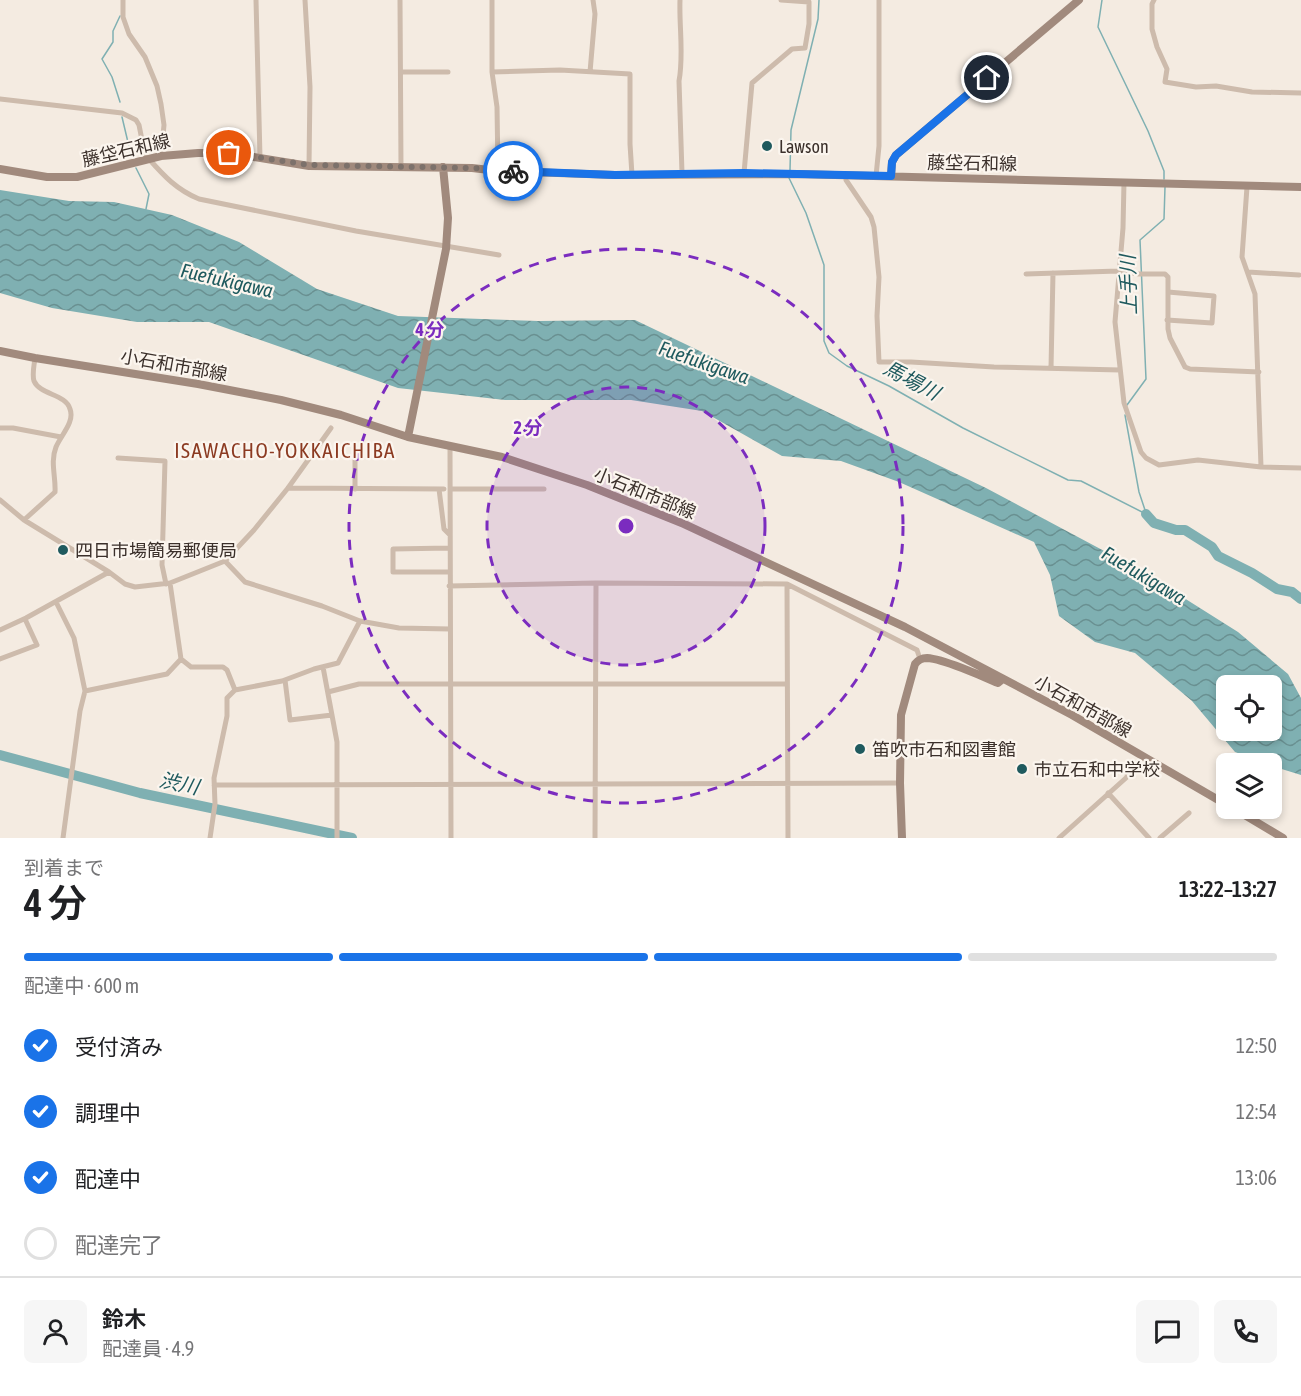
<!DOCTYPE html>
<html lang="ja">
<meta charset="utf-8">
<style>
body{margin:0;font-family:"Asap Condensed","Noto Sans JP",sans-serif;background:#f6f6f6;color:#202124;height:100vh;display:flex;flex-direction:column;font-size:22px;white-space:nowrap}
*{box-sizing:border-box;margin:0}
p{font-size:20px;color:#757577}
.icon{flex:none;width:33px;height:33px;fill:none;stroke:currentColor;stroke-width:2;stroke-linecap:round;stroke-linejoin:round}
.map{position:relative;height:838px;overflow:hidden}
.panel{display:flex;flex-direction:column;background:#fff;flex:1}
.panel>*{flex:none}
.controls{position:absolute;left:1216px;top:675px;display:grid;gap:12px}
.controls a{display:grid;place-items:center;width:66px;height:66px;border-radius:9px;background:#fff;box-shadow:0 3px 9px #0003;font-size:30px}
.pin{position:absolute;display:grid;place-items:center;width:51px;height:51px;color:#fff;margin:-26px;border:3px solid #fff;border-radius:50%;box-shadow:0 2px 6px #0007}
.courier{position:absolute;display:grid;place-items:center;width:60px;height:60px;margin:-30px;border:4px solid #1a73e8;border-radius:50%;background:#fff;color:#222;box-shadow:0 2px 8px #0007}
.head em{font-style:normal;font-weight:600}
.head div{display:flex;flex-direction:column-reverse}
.head{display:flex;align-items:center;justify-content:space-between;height:102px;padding:0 24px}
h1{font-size:39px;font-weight:600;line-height:45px}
.bar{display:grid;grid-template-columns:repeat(4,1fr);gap:9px 6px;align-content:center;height:72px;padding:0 24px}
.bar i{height:8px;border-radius:4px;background:#e0e0e0}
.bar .current{background:#1a73e8}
.bar p{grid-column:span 4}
.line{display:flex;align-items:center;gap:15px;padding:0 24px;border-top:2px solid #e0e0e0}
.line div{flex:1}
.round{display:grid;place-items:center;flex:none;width:63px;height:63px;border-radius:9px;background:#f6f6f6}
ol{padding:0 24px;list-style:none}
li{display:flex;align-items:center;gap:18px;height:66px}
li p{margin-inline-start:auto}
li .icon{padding:6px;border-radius:50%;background:#1a73e8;color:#fff;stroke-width:4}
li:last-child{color:#757577}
li i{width:33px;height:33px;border:3px solid #e0e0e0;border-radius:50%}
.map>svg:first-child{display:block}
.water{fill:url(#water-waves);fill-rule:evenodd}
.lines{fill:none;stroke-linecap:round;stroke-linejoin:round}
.stream{stroke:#7fb0b2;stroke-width:1.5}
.river{stroke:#7fb0b2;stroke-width:10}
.street{stroke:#cdbbac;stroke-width:5}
.secondary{stroke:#a18a7d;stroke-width:8}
.done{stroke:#7c716b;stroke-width:6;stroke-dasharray:0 10.8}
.route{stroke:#1a73e8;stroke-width:8}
.ring{fill:none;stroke:#7b2cbf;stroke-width:3;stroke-dasharray:10 8}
.poi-dot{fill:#1f5a5e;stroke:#fbf5ee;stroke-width:2}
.labels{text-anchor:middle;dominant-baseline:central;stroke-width:4.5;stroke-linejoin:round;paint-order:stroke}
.poi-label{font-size:18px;fill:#3b302b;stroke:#fbf5ee;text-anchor:start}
.street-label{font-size:18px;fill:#3b302b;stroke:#fbf5ee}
.water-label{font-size:20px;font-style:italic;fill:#1f5a5e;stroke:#fbf5ee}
.quarter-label{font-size:21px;letter-spacing:1.5px;fill:#8c3b22;stroke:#fbf5ee}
.centre{fill:#7b2cbf;stroke:#fbf5ee;stroke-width:3}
.ring-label{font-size:18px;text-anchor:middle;font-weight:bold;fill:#7b2cbf;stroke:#fbf5ee;stroke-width:4.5;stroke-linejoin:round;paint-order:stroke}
</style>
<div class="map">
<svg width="1301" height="838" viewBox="0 0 1301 838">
<defs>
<pattern id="water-waves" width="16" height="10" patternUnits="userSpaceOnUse" patternTransform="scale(1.5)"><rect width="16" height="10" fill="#7fb0b2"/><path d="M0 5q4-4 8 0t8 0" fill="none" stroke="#699091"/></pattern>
</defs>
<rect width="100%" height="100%" fill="#f4ebe1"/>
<path class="water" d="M 0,190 L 69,201 L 114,202 L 172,215 L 239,242 L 317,289 L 398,316 L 538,321 L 635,320 L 986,488 L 1138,569 L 1238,632 L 1288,674 L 1301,698 L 1301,775 L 1272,766 L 1272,764 L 1265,763 L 1235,752 L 1192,701 L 1135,653 L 1095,642 L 1059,616 L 1050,575 L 1034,542 L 899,482 L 841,461 L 782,456 L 702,411 L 631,400 L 505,400 L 398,388 L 209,322 L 137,322 L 52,308 L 0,293 ZM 1227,686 L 1272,686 L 1272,730 L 1227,730 Z"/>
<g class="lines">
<path class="stream" d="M 1102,0 L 1098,27 L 1148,131 L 1164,171 L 1164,179
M 120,102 L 112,77 L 102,59 L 113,42 L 113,31 L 120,16
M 122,117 L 131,155
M 136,168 L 149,194 L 146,209
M 790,170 L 791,130 L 818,19 L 819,0
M 789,178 L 806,213 L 824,265 L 824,341 L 829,353 L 847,366 L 889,386 L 963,428 L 1068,480 L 1081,481 L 1146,514
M 1127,405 L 1146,379 L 1140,240 L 1164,219 L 1165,187
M 1125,415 L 1139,492 L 1146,513"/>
<path class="river" d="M 1146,514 L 1154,523 L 1176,530 L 1185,530 L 1212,547 L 1218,556 L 1252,573 L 1277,589 L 1292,592 L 1301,599
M 0,755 L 140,793 L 352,838"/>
<path class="street" d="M 123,0 L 123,17 L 129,34 L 145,57 L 157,86 L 161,104 L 164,125 L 161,156
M 256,0 L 260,157
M 305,0 L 310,87 L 309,166
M 400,0 L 401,167
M 492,0 L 492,72 L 497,107 L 498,171
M 680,0 C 679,27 684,55 679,81 L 682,173
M 1154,0 L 1152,4 L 1152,29 L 1157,47 L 1167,69 L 1165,82 L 1196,87 L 1216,86 L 1252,92 L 1301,93
M 402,72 L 448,72
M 492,72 L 560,70 L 630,74 L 630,144 L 632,175
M 590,72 L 595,14 L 593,0
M 0,99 L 122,113 L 136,120 L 139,125 L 146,160
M 149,159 C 164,176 177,190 199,199 L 356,231 L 499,255
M 744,173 L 752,83 L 792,49 L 805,48 L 809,24 L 809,2 L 781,0
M 846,175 L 846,180 L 871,217 L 874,227 L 879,277 L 877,316 L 879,362 L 911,362 L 994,367 L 1120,370
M 876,176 L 879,146 L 879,0
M 1124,182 L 1123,228 L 1115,322 L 1124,403 L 1141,452 L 1146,458 L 1159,465 L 1198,460 L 1261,467 L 1301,468
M 1247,187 L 1242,257 L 1255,294 L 1261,467
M 1248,272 L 1299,275
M 1026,274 L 1118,271 L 1139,274 L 1165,274 L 1168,277 L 1168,329 L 1170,338 L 1185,367 L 1190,369 L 1259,372
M 1167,320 L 1212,323 L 1214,296 L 1168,292
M 1051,368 L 1053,273
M 0,428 L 13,428 L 61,437
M 355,445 L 355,489
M 450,446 L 451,838
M 118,458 L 165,461 L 162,565 L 166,584
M 288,488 L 444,489
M 439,489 L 444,529 L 449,534
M 452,489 L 544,489
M 0,500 L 24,520 L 109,572 L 125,584 L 135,587 L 170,583 L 225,561 L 254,530 L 288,488 L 331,428
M 24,520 L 55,492 C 56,477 50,462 56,447 C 61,435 75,422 70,409 C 66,394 40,395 34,381 C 32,375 34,365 35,358
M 449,548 L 393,549 L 393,572 L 449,572
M 225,561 L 245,582 L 322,606 L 360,621 L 399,628 L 450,629
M 170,583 L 181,659 L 191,667 L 223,667 L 227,670 L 235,690
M 787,584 L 788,838
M 449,586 L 596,583 L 787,584 L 917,650 L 920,659
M 56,602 L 74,638 L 85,691 L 80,711 L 63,838
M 0,630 L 26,618 L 109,572
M 0,659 L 37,645 L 25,619
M 323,667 L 337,742 L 337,838
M 285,680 L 290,720 L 332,715
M 85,691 L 167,674 L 181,659
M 328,692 L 359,684 L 787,684
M 214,785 L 900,783
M 1108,793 L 1149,838
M 210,838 L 215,804 L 214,778 L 227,716 L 227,698 L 235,690 L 282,681 L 314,669 L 338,663 L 360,621
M 595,838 L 596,583
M 1059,838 L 1127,777 L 1128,768
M 1160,838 L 1189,813"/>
<path class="secondary" d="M 0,169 L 47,177 L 77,177 L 161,156 L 198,153 L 229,153 L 309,166 L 472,168 L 498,171 L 615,175 L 796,174 L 1301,187
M 891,176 L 892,162 L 896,155 L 1079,0
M 0,351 L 35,358 L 198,384 L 281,400 L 341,415 L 408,437 L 502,457 L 587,485 L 684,524 L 905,627 L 1072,715 L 1227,805
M 408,437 L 446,249 L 448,218 L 443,167
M 1233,808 L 1283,838
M 902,838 L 900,783 L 901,715 L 915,664 C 918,660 921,658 927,658 C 943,659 980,675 995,682 L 998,683 L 1003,679"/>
</g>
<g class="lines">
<path class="done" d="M 229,153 L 309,165 L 472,168 L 513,171"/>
<path class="route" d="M 513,171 L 615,175 L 744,173 L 891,176 L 892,162 L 896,155 L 987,78"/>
</g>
<circle cx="626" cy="526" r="139" fill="#7b2cbf" fill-opacity=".12"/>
<g class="ring">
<circle cx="626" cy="526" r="139"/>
<circle cx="626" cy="526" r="277"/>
</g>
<g class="poi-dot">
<circle cx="767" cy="146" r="6"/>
<circle cx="63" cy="550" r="6"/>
<circle cx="860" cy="749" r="6"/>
<circle cx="1022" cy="769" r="6"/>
</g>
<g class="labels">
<g class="poi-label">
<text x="779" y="146">Lawson</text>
<text x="75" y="550">四日市場簡易郵便局</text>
<text x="872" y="749">笛吹市石和図書館</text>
<text x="1034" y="769">市立石和中学校</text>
</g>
<g class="street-label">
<text transform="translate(126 150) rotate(-13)">藤垈石和線</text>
<text transform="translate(972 163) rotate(1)">藤垈石和線</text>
<text transform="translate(174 365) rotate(10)">小石和市部線</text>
<text transform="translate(645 493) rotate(22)">小石和市部線</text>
<text transform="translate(1083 706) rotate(29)">小石和市部線</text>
</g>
<g class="water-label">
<text transform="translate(227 280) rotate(13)">Fuefukigawa</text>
<text transform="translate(1128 285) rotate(-92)">上手川</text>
<text transform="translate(704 362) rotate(19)">Fuefukigawa</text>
<text transform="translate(912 380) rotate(28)">馬場川</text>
<text transform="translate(1144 575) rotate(31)">Fuefukigawa</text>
<text transform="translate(179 783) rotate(12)">渋川</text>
</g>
<g class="quarter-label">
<text x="285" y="450">ISAWACHO-YOKKAICHIBA</text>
</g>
</g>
<circle cx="626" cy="526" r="9" class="centre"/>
<g class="ring-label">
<text x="430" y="336">4 分</text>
<text x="528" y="434">2 分</text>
</g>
</svg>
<div class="controls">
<a><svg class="icon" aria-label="locate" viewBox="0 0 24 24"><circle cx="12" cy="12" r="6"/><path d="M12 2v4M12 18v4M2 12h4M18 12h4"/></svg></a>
<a><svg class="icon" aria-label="layers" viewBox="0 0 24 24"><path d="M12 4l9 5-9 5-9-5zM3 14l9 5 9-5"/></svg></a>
</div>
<div class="pin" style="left:229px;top:153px;background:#ea580c"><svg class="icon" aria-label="bag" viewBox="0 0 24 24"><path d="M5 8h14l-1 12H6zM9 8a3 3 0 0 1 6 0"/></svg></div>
<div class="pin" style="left:987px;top:78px;background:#1f2937"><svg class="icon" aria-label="home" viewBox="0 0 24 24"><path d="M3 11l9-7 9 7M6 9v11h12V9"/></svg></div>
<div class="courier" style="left:513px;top:171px"><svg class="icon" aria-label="bike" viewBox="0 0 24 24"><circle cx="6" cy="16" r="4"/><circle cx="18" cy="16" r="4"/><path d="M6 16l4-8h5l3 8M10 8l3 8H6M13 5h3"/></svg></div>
</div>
<section class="panel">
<div class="head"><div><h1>4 分</h1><p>到着まで</p></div><em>13:22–13:27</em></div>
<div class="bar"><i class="current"></i><i class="current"></i><i class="current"></i><i></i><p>配達中 · 600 m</p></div>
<ol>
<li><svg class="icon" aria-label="check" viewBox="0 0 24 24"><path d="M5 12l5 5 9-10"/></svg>受付済み<p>12:50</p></li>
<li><svg class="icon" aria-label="check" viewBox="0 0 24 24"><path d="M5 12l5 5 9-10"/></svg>調理中<p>12:54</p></li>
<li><svg class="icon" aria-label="check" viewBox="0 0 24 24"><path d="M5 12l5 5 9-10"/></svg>配達中<p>13:06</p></li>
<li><i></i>配達完了</li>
</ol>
<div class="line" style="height:108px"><a class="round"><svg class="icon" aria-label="person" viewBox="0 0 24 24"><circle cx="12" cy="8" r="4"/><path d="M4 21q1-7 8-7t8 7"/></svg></a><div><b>鈴木</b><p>配達員 · 4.9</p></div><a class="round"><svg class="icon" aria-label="chat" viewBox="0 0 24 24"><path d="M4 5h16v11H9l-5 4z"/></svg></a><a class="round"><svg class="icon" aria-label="phone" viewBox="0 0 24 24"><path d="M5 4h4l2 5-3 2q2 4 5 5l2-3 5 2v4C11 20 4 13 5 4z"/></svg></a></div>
</section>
